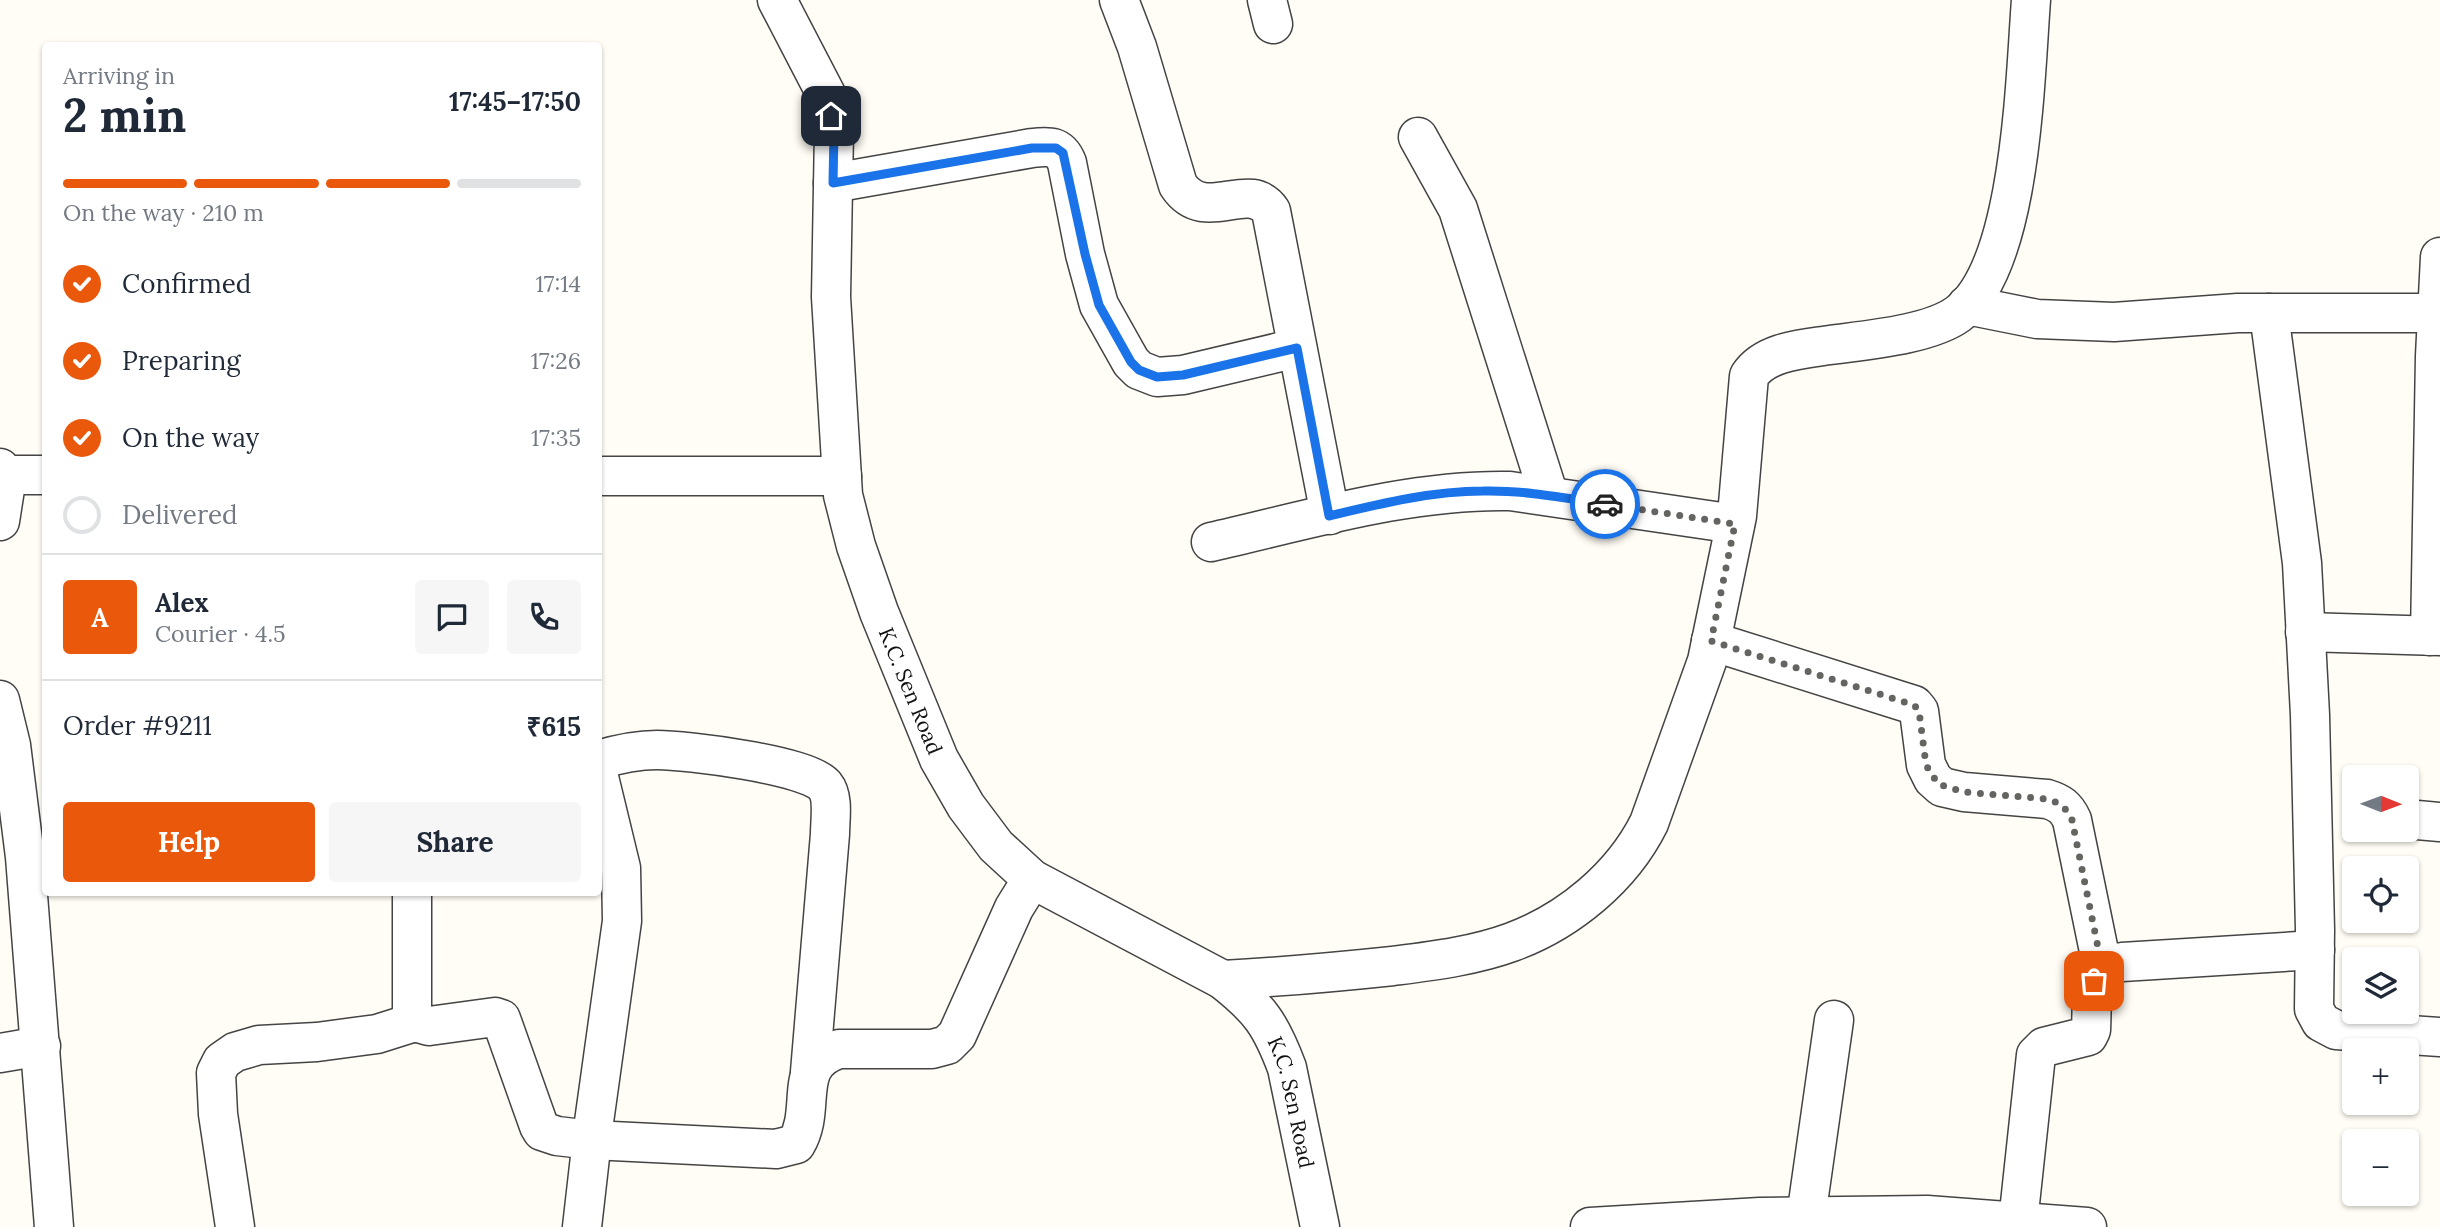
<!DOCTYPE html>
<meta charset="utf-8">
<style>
body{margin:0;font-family:Lora,serif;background:#f6f6f7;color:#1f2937;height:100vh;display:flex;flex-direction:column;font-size:26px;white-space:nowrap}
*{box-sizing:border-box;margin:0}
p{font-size:23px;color:#747a83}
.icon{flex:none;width:38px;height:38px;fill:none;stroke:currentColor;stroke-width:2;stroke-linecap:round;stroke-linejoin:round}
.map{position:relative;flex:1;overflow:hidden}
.side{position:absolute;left:42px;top:42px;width:560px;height:854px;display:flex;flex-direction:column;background:#fff;border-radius:7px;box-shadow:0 2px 5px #0004}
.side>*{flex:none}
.needle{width:46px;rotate:91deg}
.fabs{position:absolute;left:2342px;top:765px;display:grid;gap:14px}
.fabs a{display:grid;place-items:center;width:77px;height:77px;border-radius:7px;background:#fff;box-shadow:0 2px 5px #0004;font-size:35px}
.pin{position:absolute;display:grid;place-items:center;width:60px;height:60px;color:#fff;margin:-30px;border-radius:14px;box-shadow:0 4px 10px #0006}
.courier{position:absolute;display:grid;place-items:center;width:70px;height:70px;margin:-35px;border:5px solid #1a73e8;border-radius:50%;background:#fff;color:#222;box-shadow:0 2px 9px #0007}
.summary em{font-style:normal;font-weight:800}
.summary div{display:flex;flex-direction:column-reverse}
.summary{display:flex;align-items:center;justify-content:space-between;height:119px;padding:0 21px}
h1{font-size:46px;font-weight:800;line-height:52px}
.bar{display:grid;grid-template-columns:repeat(4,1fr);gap:10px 7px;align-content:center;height:84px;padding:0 21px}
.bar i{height:9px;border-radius:5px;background:#e0e1e3}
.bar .current{background:#ea580c}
.bar p{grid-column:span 4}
.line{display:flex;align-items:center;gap:18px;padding:0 21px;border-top:2px solid #e0e1e3}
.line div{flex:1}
.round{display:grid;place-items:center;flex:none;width:74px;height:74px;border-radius:7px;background:#f6f6f7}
ol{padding:0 21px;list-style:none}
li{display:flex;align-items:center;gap:21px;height:77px}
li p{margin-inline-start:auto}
li .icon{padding:7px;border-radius:50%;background:#ea580c;color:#fff;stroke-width:4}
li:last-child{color:#747a83}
li i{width:38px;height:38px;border:4px solid #e0e1e3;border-radius:50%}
.cta{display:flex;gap:14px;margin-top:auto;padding:14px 21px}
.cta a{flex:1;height:80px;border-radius:7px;background:#ea580c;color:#fff;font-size:28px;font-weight:800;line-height:80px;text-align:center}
.cta a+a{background:#f6f6f7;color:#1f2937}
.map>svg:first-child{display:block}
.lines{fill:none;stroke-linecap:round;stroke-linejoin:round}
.minor-casing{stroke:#444;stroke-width:41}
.minor{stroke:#fff;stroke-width:38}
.done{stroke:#646461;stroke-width:7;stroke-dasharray:0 12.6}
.route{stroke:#1a73e8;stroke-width:9}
.labels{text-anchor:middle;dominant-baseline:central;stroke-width:7;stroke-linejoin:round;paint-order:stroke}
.street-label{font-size:21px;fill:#111;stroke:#fff}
</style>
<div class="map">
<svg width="2440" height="1227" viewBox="0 0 2440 1227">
<rect width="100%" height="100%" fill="#fffdf5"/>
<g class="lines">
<defs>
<g id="minor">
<path id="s1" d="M 777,0 L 829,100 L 834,131 L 831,297 L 843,495 L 856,546 L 879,612 L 939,759 L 966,806 L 996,846 L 1032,879 L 1223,980 C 1260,1009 1271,1025 1287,1068 L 1320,1227"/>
<path d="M 1119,0 L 1137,47 L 1178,185 C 1205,226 1249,178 1271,211 L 1330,515"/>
<path d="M 1267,0 L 1273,24"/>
<path d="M 1418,137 L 1458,209 L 1549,496"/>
<path d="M 833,183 L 1032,148 C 1049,146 1060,145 1067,163 L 1085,254 L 1099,305 L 1131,362 L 1139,370 L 1157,377 L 1183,375 L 1297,348"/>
<path d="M 1967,305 L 2037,319 L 2114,322 L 2238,313 L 2440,313"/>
<path d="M 2269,313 L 2302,563 L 2310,715 L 2315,930 L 2314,1009 L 2321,1022 L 2336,1030 L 2440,1037"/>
<path d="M 0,468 L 5,489 L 0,521"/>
<path d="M 3,475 L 46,475"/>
<path d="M 598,476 L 842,476"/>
<path d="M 1211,542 C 1308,520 1409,489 1510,491 L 1735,524"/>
<path d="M 2305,632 L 2440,636"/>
<path d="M 2430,636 L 2435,356 L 2440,257"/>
<path d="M 1711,641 L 1914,705 L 1919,711 L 1926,765 L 1933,779 L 1942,787 L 1964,792 L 2047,799 C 2060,803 2066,807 2072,820 L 2102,966"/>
<path d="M 0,700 L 11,745 L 25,857 L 54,1227"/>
<path d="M 598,760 C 618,754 636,750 657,750 C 685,750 810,765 825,786 C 834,797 830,820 830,834 L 810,1072"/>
<path d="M 2406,819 L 2440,822"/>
<path d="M 412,892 L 412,1010 L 415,1022 L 429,1026 L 495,1017 L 501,1019 L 539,1126 L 542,1131 L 557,1136 L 592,1140 L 776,1149 L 796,1144 C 818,1107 790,1065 839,1049 L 932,1049 L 947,1045 L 957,1035 L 1014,908 L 1032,879"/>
<path d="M 1223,980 C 1280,977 1336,972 1393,966 C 1432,961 1474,956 1512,942 C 1569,921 1622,877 1649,823 L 1707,661 L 1737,516 L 1749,376 C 1765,351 1803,349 1830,345 C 1866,340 1929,335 1958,314 C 2022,266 2025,76 2031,0"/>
<path d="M 0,1053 L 41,1046"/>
<path d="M 1806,1217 L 1834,1020"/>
<path d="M 2018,1222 L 2036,1055 L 2044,1047 L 2088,1036 L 2091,1030 C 2092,1016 2090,978 2100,969 C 2106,963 2114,963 2122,962 L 2315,950"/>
<path d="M 235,1227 L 218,1114 L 216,1073 L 222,1061 L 235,1052 L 259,1045 L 317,1042 L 377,1034 L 415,1022"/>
<path d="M 582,1227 L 594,1122 L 622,921 L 621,868 L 598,773"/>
<path d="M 1590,1227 L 1760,1217 L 1927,1215 L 2087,1227"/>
</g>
</defs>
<use href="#minor" class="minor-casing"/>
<use href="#minor" class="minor"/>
</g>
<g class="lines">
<path class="done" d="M 1605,504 L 1735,524 L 1711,641 L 1914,705 L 1919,711 L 1926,765 L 1938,784 L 1964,792 L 2047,799 C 2060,803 2066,807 2072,820 L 2102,967 L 2097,972 L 2094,981"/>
<path class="route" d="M 831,116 L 834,131 L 833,183 L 1032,148 L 1056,148 L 1063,153 L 1085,254 L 1099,305 L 1131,362 L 1139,370 L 1157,377 L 1183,375 L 1297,348 L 1329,516 C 1379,504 1431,491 1483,491 C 1523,490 1565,498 1605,504"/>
</g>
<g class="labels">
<g class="street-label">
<text stroke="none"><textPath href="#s1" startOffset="716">K.C. Sen Road</textPath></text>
<text stroke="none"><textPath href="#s1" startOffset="1304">K.C. Sen Road</textPath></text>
</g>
</g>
</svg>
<div class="fabs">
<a><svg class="needle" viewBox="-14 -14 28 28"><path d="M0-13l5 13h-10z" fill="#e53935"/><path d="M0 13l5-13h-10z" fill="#747a83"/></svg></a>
<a><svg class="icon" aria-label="locate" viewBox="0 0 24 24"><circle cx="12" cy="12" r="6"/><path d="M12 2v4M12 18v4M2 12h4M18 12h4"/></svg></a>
<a><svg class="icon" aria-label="layers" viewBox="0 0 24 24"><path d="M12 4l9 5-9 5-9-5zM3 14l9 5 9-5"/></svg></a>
<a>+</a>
<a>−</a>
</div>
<div class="pin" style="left:2094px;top:981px;background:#ea580c"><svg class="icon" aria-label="bag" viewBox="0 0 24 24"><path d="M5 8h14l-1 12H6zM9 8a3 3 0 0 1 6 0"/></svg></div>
<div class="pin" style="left:831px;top:116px;background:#1f2937"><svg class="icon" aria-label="home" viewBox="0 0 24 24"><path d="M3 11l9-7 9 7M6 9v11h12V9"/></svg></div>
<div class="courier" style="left:1605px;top:504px"><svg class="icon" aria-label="car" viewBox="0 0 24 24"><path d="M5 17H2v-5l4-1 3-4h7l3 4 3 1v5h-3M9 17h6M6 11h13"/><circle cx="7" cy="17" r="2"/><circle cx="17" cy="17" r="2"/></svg></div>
<section class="side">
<div class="summary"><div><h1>2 min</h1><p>Arriving in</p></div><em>17:45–17:50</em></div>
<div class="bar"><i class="current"></i><i class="current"></i><i class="current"></i><i></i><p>On the way · 210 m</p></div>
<ol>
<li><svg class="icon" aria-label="check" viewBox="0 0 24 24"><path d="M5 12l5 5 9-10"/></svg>Confirmed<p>17:14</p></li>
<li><svg class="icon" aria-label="check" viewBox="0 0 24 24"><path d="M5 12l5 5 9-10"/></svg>Preparing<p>17:26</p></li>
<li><svg class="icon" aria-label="check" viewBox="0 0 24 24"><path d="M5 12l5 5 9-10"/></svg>On the way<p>17:35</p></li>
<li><i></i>Delivered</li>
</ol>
<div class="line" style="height:126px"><b class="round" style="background:#ea580c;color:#fff">A</b><div><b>Alex</b><p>Courier · 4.5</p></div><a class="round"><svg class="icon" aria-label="chat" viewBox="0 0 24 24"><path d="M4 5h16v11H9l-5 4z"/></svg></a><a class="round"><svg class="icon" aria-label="phone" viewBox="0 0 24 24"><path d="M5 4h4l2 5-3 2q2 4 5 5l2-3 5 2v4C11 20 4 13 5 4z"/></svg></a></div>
<div class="line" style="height:91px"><div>Order #9211</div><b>₹615</b></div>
<div class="cta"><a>Help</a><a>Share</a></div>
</section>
</div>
